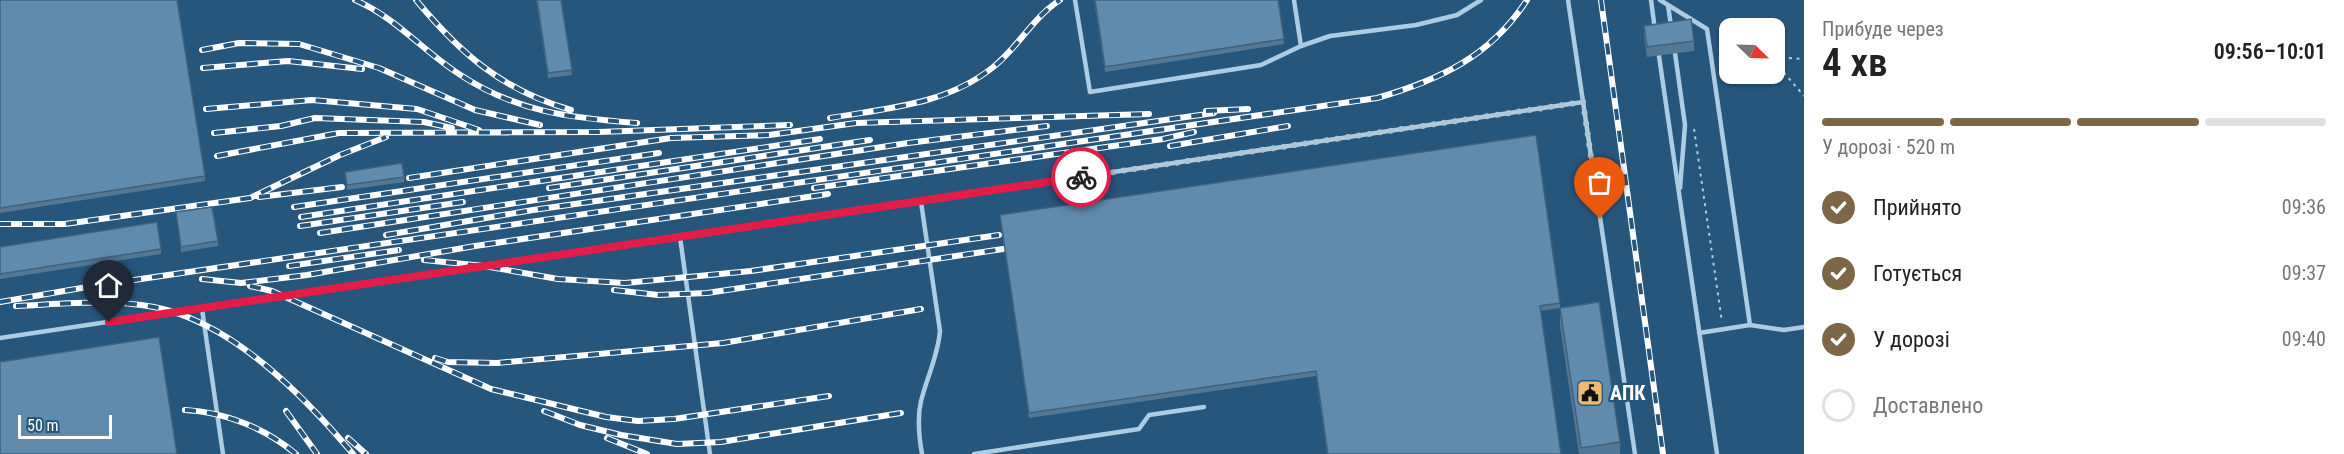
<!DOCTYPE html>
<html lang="uk">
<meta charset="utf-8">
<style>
body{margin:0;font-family:"Roboto Condensed",sans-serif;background:#f6f6f6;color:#222;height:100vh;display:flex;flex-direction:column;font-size:22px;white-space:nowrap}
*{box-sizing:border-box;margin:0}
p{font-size:20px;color:#767676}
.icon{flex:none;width:33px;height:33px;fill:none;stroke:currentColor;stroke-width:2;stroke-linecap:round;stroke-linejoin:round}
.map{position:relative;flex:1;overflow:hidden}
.side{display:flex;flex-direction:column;background:#fff;width:540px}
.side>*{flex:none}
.needle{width:39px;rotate:113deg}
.fabs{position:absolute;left:1719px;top:18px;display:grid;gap:12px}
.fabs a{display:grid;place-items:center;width:66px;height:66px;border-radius:12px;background:#fff;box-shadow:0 2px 4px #0004;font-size:30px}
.scale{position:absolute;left:18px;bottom:15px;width:94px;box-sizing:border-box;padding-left:6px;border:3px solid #fff;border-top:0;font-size:16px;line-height:21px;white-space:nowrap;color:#fff;-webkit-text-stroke:4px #27567c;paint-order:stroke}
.pin{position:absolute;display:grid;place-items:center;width:51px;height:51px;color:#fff;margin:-62px -26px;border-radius:50% 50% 50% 0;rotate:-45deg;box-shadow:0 0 6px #0007}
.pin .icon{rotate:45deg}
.courier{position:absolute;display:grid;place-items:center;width:60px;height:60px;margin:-30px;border:4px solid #e11d48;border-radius:50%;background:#fff;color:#222;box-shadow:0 2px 8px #0007}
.overview em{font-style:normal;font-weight:600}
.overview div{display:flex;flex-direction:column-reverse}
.overview{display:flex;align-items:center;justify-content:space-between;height:102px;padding:0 18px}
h1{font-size:39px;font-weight:600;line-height:45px}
.bar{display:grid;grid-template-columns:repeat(4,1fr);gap:9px 6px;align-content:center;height:72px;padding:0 18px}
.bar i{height:8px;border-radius:4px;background:#e0e0e0}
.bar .active{background:#7d6746}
.bar p{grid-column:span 4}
ol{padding:0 18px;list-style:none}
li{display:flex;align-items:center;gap:18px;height:66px}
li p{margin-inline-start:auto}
li .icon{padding:6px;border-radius:50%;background:#7d6746;color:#fff;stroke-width:4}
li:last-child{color:#767676}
li i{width:33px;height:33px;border:3px solid #e0e0e0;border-radius:50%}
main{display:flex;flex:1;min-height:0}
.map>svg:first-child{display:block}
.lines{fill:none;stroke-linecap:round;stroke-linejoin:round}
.path{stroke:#accce4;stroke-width:2;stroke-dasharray:3 4.5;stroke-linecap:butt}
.lane{stroke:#accce4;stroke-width:4.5}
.rail-casing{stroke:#fff;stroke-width:6}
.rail{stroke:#27567c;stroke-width:4;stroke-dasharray:11;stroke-linecap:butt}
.wall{fill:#537895}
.building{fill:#608bad;stroke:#436179;stroke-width:1.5}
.done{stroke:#b3c4d1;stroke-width:6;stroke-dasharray:0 10.8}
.route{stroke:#e11d48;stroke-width:8}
.labels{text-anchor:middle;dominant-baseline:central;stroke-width:4.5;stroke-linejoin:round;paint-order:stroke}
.poi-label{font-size:20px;font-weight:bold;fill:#fff;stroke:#27567c;text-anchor:start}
</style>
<main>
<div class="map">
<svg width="1804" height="454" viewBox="0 0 1804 454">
<rect width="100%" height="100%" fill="#27567c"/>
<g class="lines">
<path class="path" d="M 1774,57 L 1804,59
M 1774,61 L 1804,96
M 1720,65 L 1730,63
M 1694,129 L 1722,322"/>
<path class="lane" d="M 1075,0 L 1090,92 L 1261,65 L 1301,46 L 1330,36 L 1416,25 L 1457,15 L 1481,0
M 1294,0 L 1301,46
M 1568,0 L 1635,454
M 1651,0 L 1655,30
M 1660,0 L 1707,29 L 1750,325
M 1668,5 L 1671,26
M 1675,53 L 1685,125 L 1680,188
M 1659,56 L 1717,454
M 921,202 L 940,331 C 938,356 927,377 921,401 C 917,418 919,437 922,454
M 680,237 L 710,454
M 202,309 L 223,454
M 1699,333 L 1750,325 L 1784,330 L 1804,327
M 0,338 L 1583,102
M 974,454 L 1139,429 L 1149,415 L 1204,407"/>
<defs>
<path id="rail" d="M 355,0 C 395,17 423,51 459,74 C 516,112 570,118 637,123
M 416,0 C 461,54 502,90 571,110
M 1601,0 L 1663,454
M 202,50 L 239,43 L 299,44 L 379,68 L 475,110 L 540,125
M 203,68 L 288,61 L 362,69
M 206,109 L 312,100 L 417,109 L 479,130
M 1206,111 L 1248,109
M 830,118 C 887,108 945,105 992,68 C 1018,48 1032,18 1060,0
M 214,133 L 281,126 L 315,118 L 424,122 L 452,128
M 1170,146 L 1288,126
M 217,156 L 339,133 L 599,132 L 790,125
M 409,178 L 671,138 L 769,135 L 856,123 L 1149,114
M 549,188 L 870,140
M 814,188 L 1163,139 L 1194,132
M 259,197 L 342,187
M 294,207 L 659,153
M 301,217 L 820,139
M 0,224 L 65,224 L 250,198 L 340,155 L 386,137
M 300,226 L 463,202
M 320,233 L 908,143 L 1047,126
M 386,235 L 533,210 L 1214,113
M 424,260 L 484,266 L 558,279 L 625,283 L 751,271 L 999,235
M 289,266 L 399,250
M 202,279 L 241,283 L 307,275 L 475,246 L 828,194
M 250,286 L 272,291 L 491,389 L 606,417 L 638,421 L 674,419 L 829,396
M 614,290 L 658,295 L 707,293 L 1003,249
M 0,302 L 93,286 L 1377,98 C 1439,80 1490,57 1527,0
M 16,306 C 62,304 109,299 154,307 C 232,322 304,396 353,454
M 435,358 L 448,362 L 497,363 L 723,343 L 921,309
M 185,410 C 225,412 265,428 296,454
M 286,411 L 317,454
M 544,411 L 580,425 L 621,435 L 677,444 L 721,442 L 901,413
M 348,438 L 366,454
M 607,438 L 647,454"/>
</defs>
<use href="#rail" class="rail-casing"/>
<use href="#rail" class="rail"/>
</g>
<path class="wall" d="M 0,0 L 205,176 L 205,181 L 0,213 Z
M 536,0 L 561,0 L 572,75 L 548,78 Z
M 1094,0 L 1278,0 L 1284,44 L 1105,72 Z
M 1644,26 L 1694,41 L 1694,51 L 1647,57 L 1644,36 Z
M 345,172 L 404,177 L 404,182 L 347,190 Z
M 176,212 L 218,241 L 218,246 L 181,252 Z
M 1000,215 L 1560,303 L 1560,307 L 1620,442 L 1620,454 L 1579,454 L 1560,326 L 1560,308 L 1540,311 L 1561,454 L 1327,454 L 1316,376 L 1029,418 Z
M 0,247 L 161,249 L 161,254 L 0,279 Z"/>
<path class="building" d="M 0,0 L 177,0 L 205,176 L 0,208 Z
M 537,0 L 561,0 L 572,70 L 548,73 Z
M 1095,0 L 1278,0 L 1284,39 L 1105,67 Z
M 1691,19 L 1694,41 L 1647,47 L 1644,26 Z
M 1536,135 L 1560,303 L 1540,306 L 1561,454 L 1328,454 L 1316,371 L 1029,413 L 1000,215 Z
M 402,163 L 404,177 L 347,185 L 345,172 Z
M 212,207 L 218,241 L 181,247 L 176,212 Z
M 157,222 L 161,249 L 0,274 L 0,247 Z
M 1599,302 L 1620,442 L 1581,448 L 1560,308 Z
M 159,337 L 177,454 L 0,454 L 0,362 Z"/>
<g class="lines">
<path class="done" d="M 1081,177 L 1583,102 L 1600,219"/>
<path class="route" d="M 109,322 L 1081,177"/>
</g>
<defs>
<symbol id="civic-square" viewBox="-11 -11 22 22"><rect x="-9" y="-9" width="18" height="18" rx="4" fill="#ecbb72" stroke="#27567c"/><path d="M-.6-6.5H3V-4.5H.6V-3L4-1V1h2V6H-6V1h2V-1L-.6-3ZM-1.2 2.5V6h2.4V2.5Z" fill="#111"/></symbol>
</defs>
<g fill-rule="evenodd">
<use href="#civic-square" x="1575" y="378" width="30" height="30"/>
</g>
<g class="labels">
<g class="poi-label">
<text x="1610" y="393">АПК</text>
</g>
</g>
</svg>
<div class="fabs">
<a><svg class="needle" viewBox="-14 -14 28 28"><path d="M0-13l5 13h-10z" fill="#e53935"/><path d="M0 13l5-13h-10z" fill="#767676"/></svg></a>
</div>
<div class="scale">50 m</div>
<div class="pin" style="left:1600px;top:219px;background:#ea580c"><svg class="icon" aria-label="bag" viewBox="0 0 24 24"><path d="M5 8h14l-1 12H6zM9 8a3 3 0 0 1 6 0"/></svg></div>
<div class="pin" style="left:109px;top:322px;background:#1f2937"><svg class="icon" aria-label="home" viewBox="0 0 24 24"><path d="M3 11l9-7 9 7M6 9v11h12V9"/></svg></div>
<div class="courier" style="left:1081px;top:177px"><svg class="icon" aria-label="bike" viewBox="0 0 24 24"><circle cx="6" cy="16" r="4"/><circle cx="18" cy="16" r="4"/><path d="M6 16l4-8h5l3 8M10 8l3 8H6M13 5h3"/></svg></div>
</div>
<section class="side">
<div class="overview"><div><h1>4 хв</h1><p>Прибуде через</p></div><em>09:56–10:01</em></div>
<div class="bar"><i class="active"></i><i class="active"></i><i class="active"></i><i></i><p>У дорозі · 520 m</p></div>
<ol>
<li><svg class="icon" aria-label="check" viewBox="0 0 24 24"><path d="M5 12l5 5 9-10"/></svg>Прийнято<p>09:36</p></li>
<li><svg class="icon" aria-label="check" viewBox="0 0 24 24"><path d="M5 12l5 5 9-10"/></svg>Готується<p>09:37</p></li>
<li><svg class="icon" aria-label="check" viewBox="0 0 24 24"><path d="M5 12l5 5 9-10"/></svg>У дорозі<p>09:40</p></li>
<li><i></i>Доставлено</li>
</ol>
</section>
</main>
